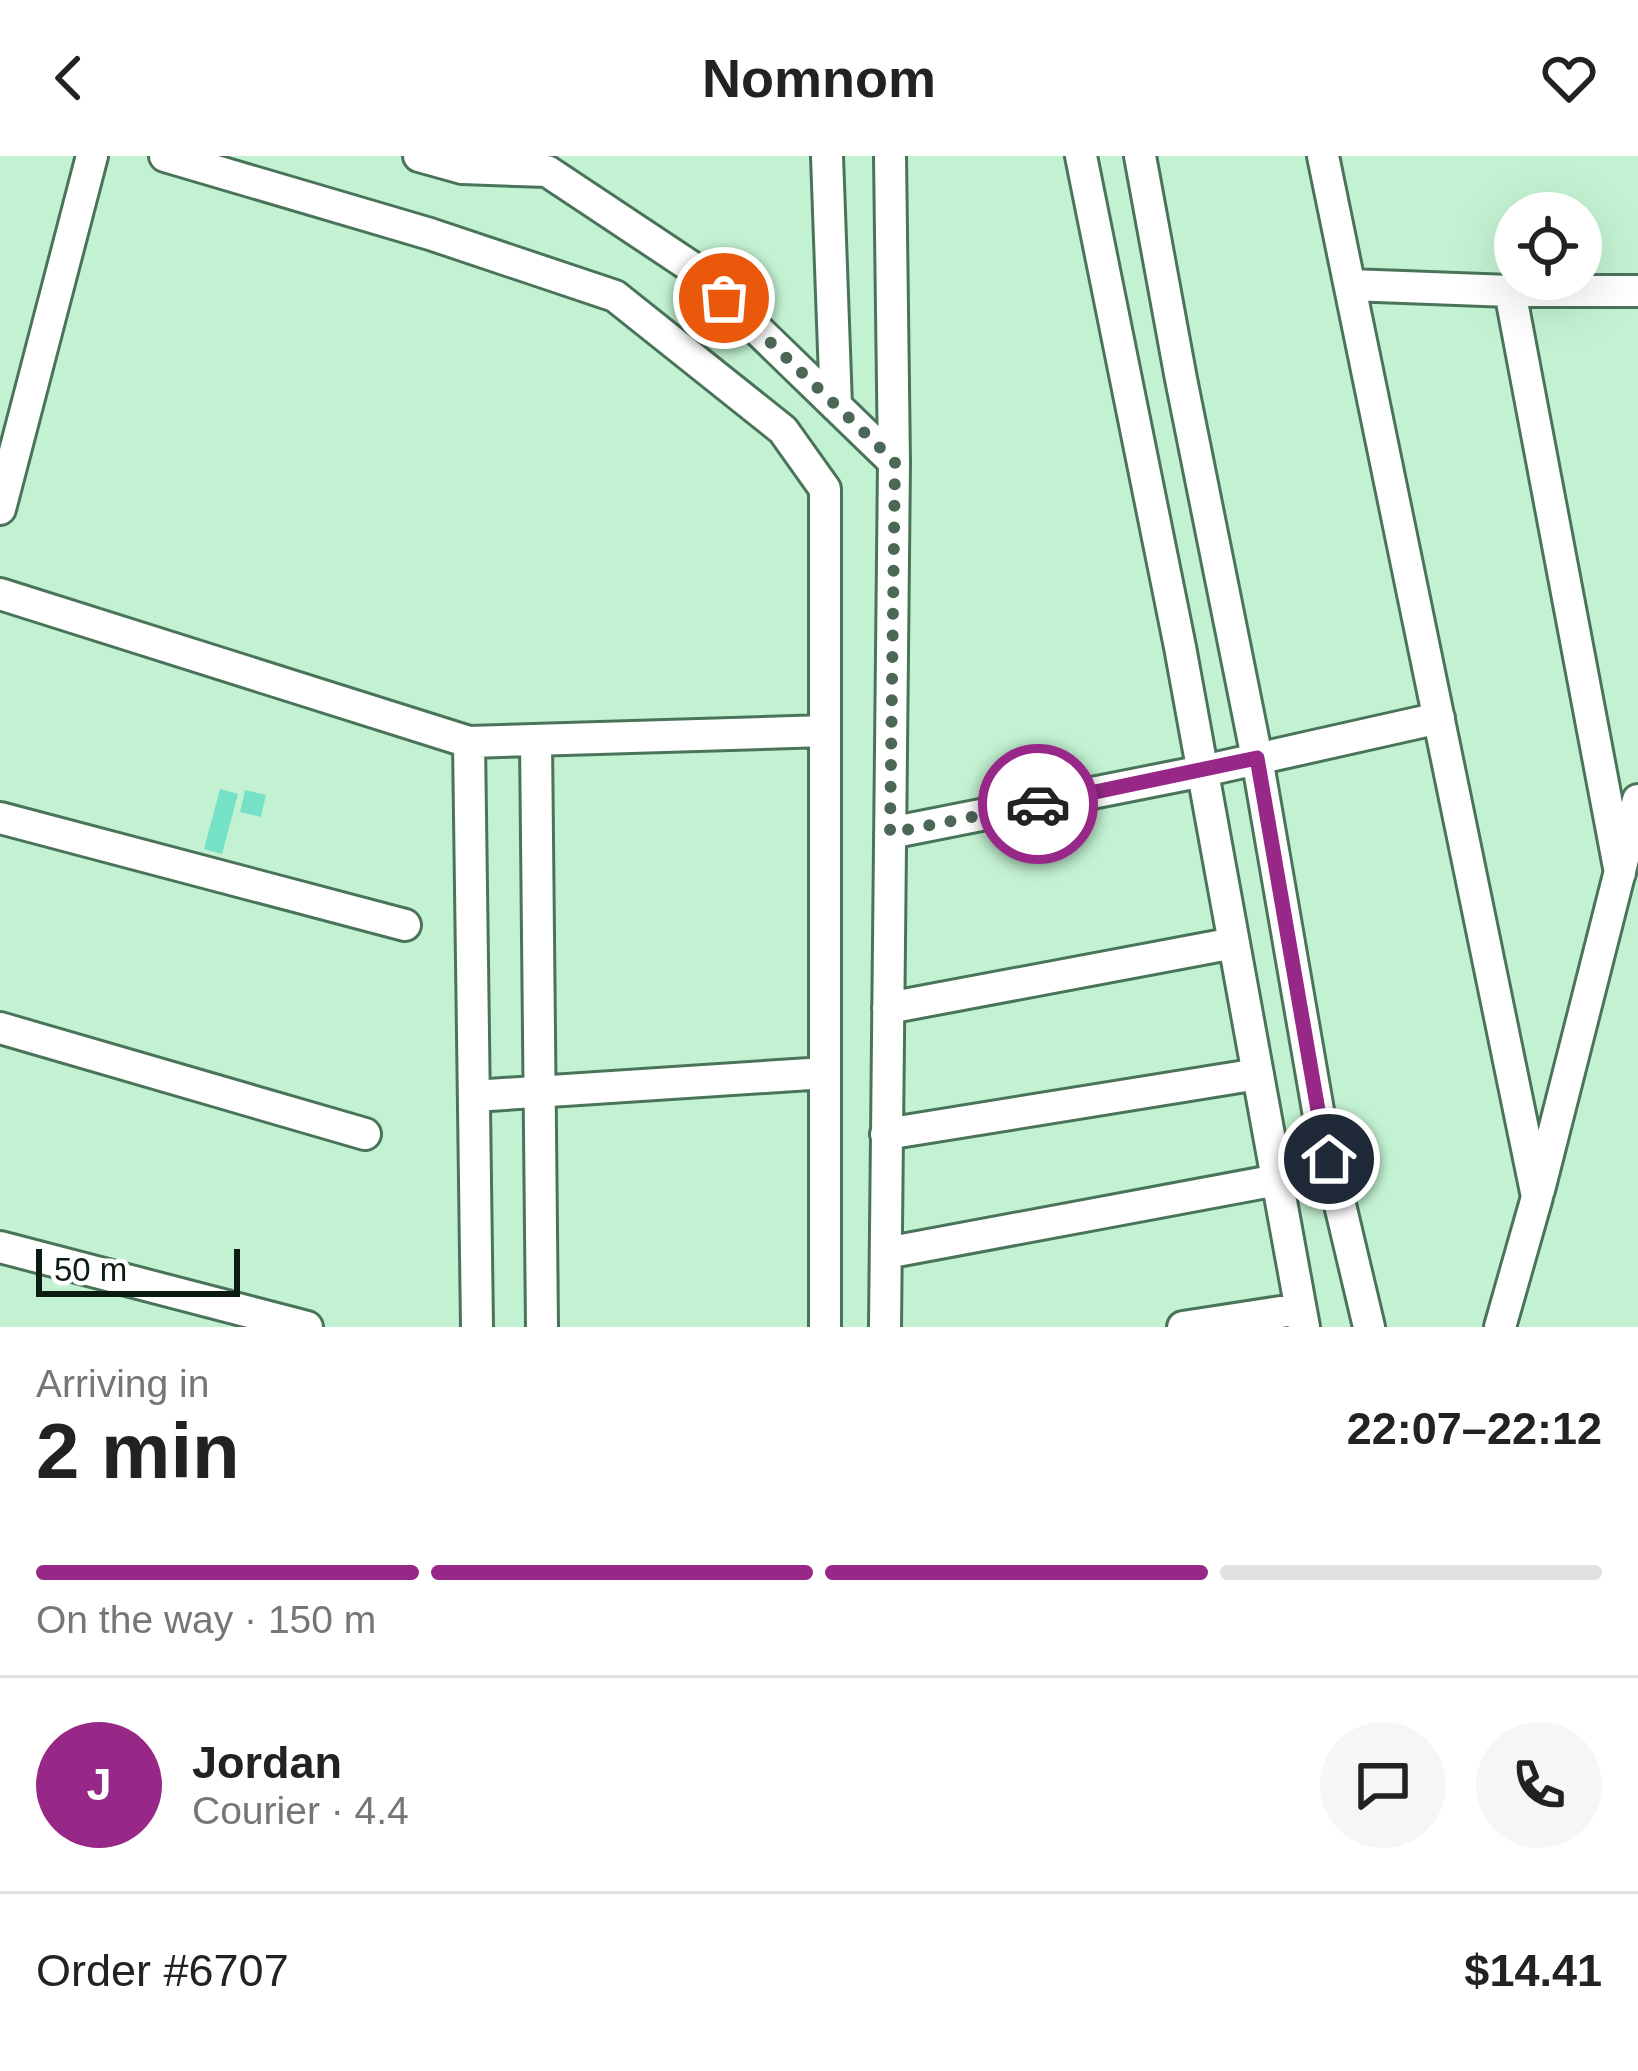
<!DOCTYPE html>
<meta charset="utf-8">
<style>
body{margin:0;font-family:Helvetica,sans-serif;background:#f6f6f6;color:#222;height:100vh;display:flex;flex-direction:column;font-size:45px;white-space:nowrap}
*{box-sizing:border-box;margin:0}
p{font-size:39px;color:#767676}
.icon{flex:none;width:66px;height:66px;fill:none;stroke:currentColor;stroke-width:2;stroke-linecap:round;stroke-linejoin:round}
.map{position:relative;height:1171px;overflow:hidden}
.panel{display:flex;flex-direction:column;background:#fff;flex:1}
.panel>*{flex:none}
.tools{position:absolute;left:1494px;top:36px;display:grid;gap:24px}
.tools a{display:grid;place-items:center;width:108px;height:108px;border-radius:50%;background:#fff;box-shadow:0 12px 48px #0002;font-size:60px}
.scale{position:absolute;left:36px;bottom:30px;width:204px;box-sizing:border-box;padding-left:12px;border:6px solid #0b1c11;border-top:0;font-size:33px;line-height:42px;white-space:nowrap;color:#0b1c11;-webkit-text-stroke:9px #fff;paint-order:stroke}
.pin{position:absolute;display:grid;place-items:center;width:102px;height:102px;color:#fff;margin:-51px;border:6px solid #fff;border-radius:50%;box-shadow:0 3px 12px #0007}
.courier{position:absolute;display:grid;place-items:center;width:120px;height:120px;margin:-60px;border:9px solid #982887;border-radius:50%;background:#fff;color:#222;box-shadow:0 3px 15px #0007}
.head em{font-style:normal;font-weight:800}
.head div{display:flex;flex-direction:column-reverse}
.head{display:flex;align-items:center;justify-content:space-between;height:204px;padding:0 36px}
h1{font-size:78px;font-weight:800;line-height:90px}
.bar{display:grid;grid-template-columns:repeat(4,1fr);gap:18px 12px;align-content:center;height:144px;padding:0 36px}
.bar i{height:15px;border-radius:9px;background:#e0e0e0}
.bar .selected{background:#982887}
.bar p{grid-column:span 4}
.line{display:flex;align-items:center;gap:30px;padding:0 36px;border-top:3px solid #e0e0e0}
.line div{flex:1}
.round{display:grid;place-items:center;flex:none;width:126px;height:126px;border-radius:63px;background:#f6f6f6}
header{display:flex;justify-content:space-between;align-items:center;height:156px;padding:0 36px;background:#fff;font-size:54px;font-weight:800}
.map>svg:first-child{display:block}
.building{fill:#75e1c6}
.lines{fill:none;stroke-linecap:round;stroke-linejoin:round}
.street-casing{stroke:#4a7459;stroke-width:36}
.street{stroke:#fff;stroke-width:30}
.done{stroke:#4b6755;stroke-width:12;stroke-dasharray:0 21.6}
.route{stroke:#982887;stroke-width:15}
</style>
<header><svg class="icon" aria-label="back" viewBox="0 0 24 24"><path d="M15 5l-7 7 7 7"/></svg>Nomnom<svg class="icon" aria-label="heart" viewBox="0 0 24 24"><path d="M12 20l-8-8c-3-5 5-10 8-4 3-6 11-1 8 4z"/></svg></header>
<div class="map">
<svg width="1638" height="1171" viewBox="0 0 1638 1171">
<rect width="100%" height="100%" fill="#c3f2d2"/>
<path class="building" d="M 220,633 L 238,638 L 222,698 L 204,693 Z
M 245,634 L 266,639 L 261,661 L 240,656 Z"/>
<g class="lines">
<defs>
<path id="street" d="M 165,0 L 430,78 L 615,140 L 783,274 L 825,333 L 825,1171
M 419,0 L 462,12 L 547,15 L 696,114 L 894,306 L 885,1171
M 827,0 L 836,250
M 890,0 L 894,306
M 1081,0 L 1180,491 L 1304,1171
M 1140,0 L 1181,223 L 1257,602 L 1319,960 L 1369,1171
M 1323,0 L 1537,1041 L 1500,1171
M 1350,129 L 1510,135 L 1638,135
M 1510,135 L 1620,717
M 0,353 L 92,0
M 0,438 L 469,586 L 825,575
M 536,584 L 542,1171
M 469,586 L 477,1171
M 0,662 L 405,769
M 890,677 L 1203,615 L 1439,562
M 888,852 L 1234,787
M 0,872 L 365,978
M 474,940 L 825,917
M 886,978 L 1258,918
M 1539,1034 L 1638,644
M 0,1091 L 307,1171
M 886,1097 L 1277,1024
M 1183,1171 L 1300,1153"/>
</defs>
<use href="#street" class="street-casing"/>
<use href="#street" class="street"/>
</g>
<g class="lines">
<path class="done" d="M 724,142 L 895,306 L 890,677 L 1038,648"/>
<path class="route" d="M 1038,648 L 1257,602 L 1319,960 L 1329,1003"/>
</g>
</svg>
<div class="tools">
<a><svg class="icon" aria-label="locate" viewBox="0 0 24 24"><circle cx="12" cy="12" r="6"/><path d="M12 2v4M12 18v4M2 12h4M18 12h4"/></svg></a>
</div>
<div class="scale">50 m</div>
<div class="pin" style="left:724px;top:142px;background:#ea580c"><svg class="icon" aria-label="bag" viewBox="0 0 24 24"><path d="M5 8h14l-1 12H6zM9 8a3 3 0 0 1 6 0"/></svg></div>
<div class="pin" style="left:1329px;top:1003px;background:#1f2937"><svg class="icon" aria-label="home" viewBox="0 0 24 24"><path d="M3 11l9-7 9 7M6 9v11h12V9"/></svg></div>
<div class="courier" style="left:1038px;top:648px"><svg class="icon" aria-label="car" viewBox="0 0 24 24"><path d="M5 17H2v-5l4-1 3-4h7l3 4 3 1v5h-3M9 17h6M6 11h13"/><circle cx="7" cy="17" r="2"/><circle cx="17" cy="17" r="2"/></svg></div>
</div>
<section class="panel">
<div class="head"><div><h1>2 min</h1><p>Arriving in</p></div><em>22:07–22:12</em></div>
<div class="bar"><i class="selected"></i><i class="selected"></i><i class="selected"></i><i></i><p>On the way · 150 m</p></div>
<div class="line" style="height:216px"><b class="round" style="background:#982887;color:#fff">J</b><div><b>Jordan</b><p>Courier · 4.4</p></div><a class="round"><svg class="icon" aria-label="chat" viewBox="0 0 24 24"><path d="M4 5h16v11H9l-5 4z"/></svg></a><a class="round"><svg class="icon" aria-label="phone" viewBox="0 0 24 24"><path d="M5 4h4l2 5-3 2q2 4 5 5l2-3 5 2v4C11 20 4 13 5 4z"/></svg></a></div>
<div class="line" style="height:156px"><div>Order #6707</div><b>$14.41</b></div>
</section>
